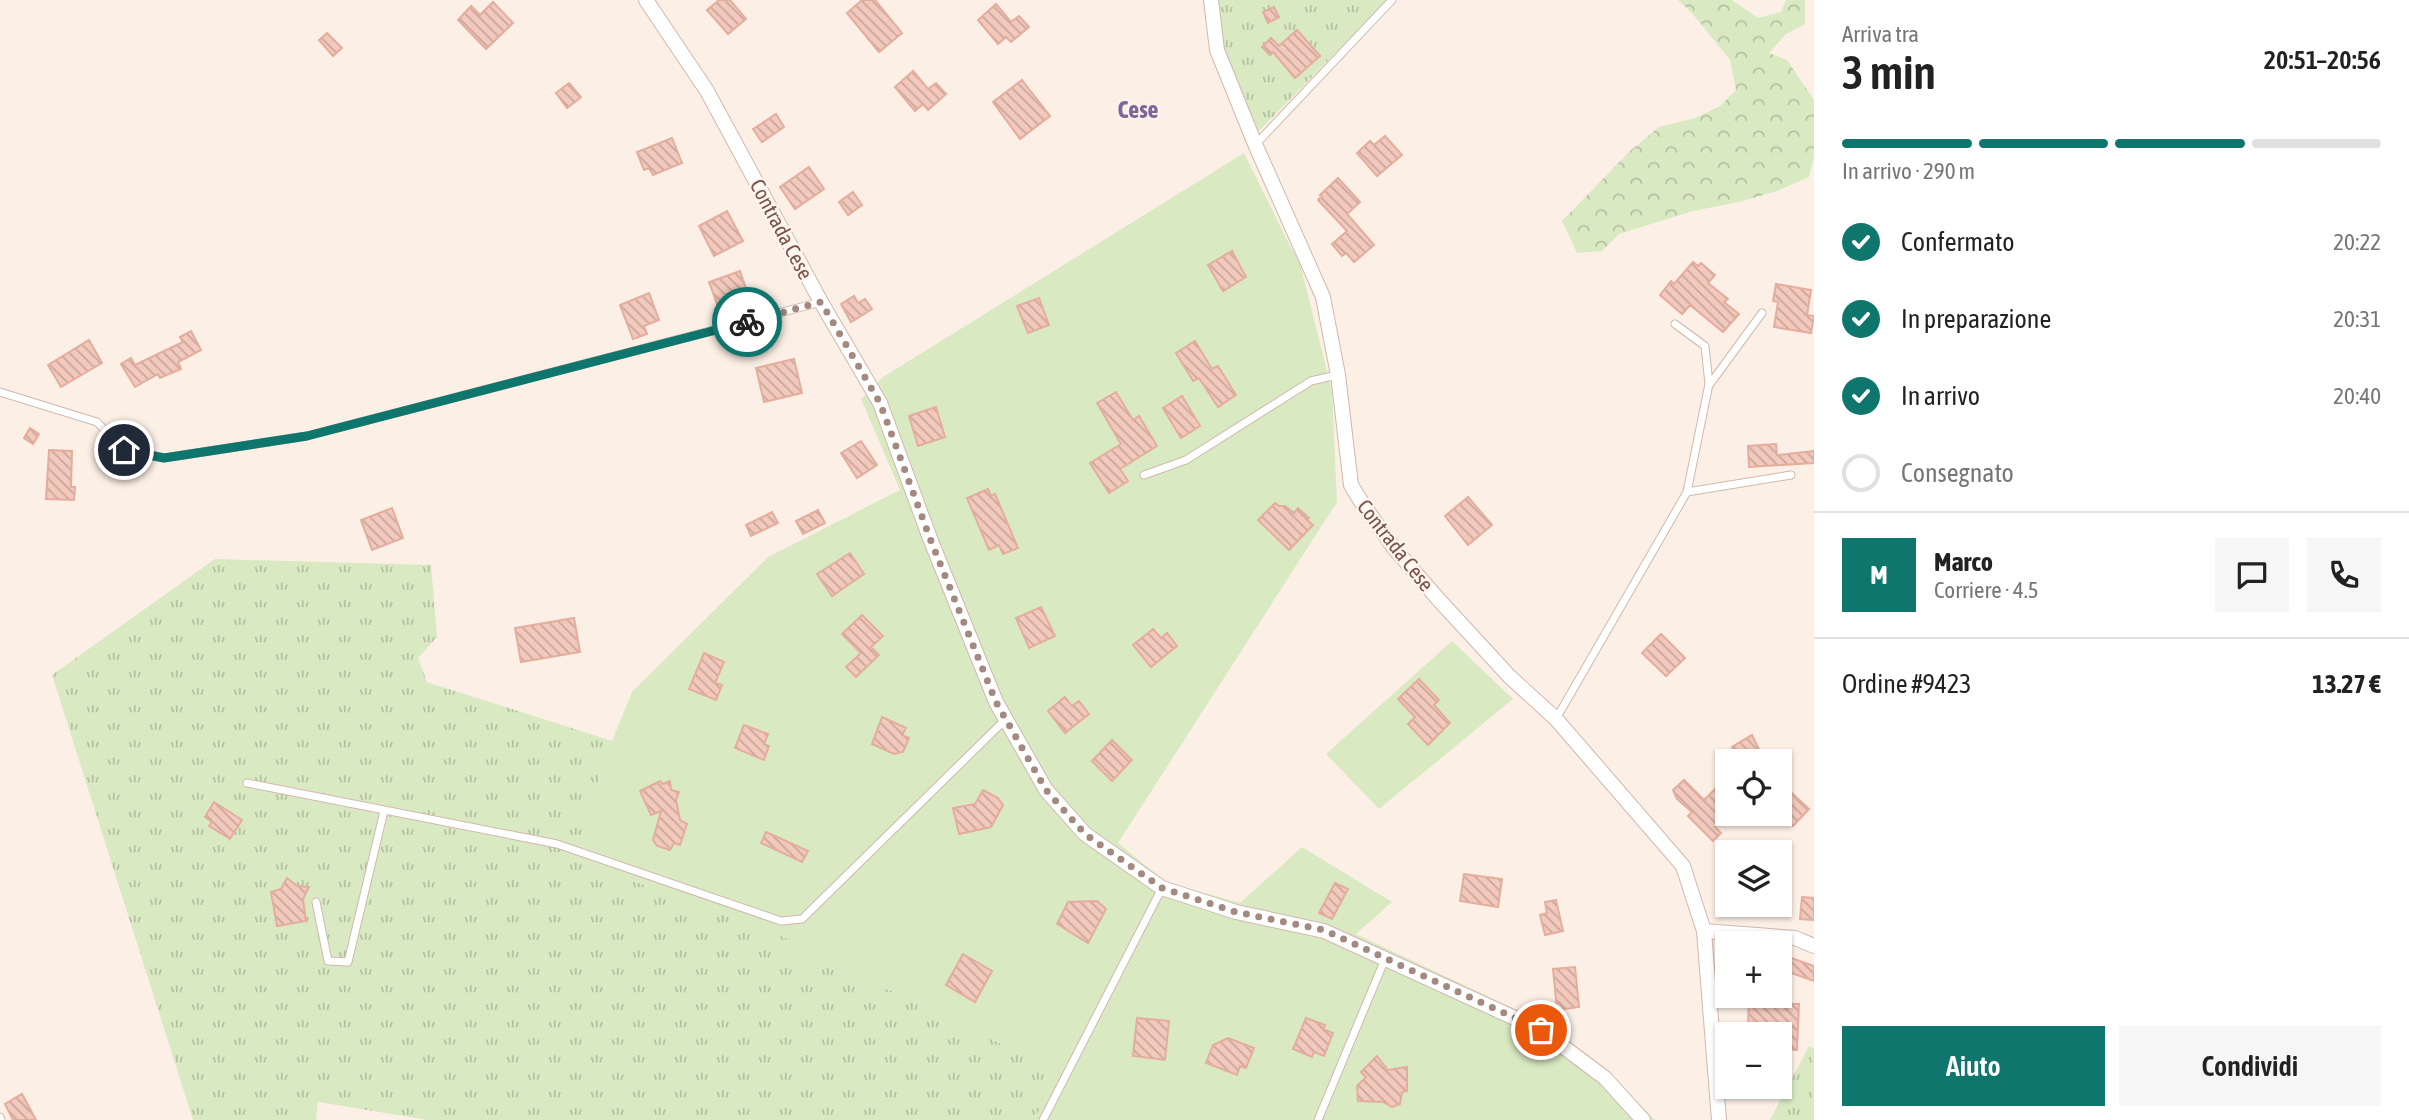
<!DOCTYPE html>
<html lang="it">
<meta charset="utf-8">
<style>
body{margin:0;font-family:"Asap Condensed",sans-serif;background:#f6f6f6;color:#222;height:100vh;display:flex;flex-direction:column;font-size:26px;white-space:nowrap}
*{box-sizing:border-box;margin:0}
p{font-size:23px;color:#767676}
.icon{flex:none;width:38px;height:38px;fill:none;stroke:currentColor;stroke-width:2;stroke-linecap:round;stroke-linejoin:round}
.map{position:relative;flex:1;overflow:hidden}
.sheet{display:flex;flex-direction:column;background:#fff;width:595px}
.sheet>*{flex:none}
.tools{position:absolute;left:1715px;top:749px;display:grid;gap:14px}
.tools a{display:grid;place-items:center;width:77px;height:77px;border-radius:0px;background:#fff;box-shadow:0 2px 5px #0004;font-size:35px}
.pin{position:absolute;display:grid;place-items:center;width:60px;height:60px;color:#fff;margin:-30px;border:4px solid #fff;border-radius:50%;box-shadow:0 2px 7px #0007}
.courier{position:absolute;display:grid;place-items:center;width:70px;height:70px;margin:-35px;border:5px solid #0f766e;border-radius:50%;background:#fff;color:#222;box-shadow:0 2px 9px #0007}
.head em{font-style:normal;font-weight:600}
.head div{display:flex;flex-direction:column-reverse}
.head{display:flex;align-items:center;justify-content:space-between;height:119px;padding:0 28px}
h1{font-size:46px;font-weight:600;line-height:52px}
.bar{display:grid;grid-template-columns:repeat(4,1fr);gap:10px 7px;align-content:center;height:84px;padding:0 28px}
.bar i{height:9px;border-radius:5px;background:#e0e0e0}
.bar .on{background:#0f766e}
.bar p{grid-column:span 4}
.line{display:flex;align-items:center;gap:18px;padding:0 28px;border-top:2px solid #e0e0e0}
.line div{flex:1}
.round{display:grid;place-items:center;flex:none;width:74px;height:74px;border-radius:0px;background:#f6f6f6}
ol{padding:0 28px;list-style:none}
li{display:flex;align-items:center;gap:21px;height:77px}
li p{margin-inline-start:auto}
li .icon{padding:7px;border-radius:50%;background:#0f766e;color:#fff;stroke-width:4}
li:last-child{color:#767676}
li i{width:38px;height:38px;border:4px solid #e0e0e0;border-radius:50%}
.button{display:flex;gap:14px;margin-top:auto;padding:14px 28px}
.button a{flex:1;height:80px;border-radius:0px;background:#0f766e;color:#fff;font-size:28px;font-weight:600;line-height:80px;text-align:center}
.button a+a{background:#f6f6f6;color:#222}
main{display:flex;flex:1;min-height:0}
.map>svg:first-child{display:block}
.grass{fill:url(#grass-tufts)}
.forest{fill:url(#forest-crowns)}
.green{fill:#d9eac3}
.building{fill:url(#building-back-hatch);stroke:#e4ad9d;stroke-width:2}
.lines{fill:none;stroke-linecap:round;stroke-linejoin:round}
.service-casing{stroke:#d0b8ae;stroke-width:9}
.minor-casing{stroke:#d0b8ae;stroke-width:16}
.service{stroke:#fff;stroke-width:7}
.minor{stroke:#fff;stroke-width:14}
.done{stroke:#a48980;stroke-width:7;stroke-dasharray:0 12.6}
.route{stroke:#0f766e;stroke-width:9}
.labels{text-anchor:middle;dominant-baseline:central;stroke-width:5;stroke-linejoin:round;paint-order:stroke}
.street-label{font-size:21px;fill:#75524a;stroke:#fff4eb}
.quarter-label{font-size:24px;font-weight:bold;fill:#7f6698;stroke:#fff4eb}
</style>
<main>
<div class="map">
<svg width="1814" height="1120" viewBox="0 0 1814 1120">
<defs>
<pattern id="grass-tufts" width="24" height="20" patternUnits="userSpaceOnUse" patternTransform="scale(1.75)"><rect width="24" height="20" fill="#d9eac3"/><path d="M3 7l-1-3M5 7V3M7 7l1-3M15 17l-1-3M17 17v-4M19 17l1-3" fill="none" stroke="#b5c0a0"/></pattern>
<pattern id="forest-crowns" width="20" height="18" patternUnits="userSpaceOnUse" patternTransform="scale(1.75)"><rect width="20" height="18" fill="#d9eac3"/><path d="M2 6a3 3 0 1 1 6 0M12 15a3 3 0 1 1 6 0" fill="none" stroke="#b5c0a0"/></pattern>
<pattern id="building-back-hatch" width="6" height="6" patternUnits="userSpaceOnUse" patternTransform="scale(1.75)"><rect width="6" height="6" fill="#f2c9bc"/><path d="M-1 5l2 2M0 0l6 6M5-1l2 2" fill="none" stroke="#c9a69b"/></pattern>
</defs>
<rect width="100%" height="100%" fill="#fcefe5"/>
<path class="grass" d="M 1216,0 L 1387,0 L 1256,134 L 1222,45 Z
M 215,559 L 431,565 L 437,637 L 418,658 L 427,682 L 612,741 L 575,859 L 792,940 L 784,952 L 914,999 L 1058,1073 L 1034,1120 L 428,1120 L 318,1102 L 316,1120 L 193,1120 L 52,675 Z
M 1809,1046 L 1814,1049 L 1814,1120 L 1770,1120 Z"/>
<path class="forest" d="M 1678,0 L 1732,0 L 1758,18 L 1781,12 L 1786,0 L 1805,0 L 1805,24 L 1786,34 L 1769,53 L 1787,60 L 1814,100 L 1814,156 L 1809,177 L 1777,191 L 1739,202 L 1693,211 L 1619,234 L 1602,251 L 1577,253 L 1562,221 L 1630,151 L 1659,127 L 1695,118 L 1720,106 L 1736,90 L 1730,60 L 1692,13 Z"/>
<path class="green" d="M 1244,153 L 1291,248 L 1299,260 L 1332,391 L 1337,502 L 1118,843 L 1166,882 L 1240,903 L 1302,847 L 1392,902 L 1356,934 L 1550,1026 L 1609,1072 L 1655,1120 L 1034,1120 L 1057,1073 L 914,999 L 784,952 L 791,940 L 575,859 L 612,741 L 632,692 L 768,557 L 900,490 L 861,399 L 883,377 Z
M 1452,641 L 1513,699 L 1379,809 L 1326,754 Z"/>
<path class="building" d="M 719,0 L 730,0 L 746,19 L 728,34 L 707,10 Z
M 862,0 L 875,0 L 902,33 L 879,52 L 847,13 Z
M 493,2 L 513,23 L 486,49 L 458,20 L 471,6 L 480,15 Z
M 996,4 L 1011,22 L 1019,16 L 1029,27 L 1011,42 L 1006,37 L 998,44 L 978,20 Z
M 1274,7 L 1279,17 L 1268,23 L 1263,12 Z
M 1297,30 L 1320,56 L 1295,78 L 1273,52 L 1270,55 L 1262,47 L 1271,38 L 1279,46 Z
M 327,33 L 342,48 L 333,56 L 319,40 Z
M 913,71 L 928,89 L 936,83 L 946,94 L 928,110 L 923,104 L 915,111 L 895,87 Z
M 1022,80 L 1050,116 L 1020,139 L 993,102 Z
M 569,83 L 581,97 L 567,108 L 556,93 Z
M 776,114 L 784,127 L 762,142 L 753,129 Z
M 1385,136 L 1402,155 L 1377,176 L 1357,153 L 1370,141 L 1374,145 Z
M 672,138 L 682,163 L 653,175 L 649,168 L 644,170 L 637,152 Z
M 809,167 L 824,189 L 795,209 L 780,187 Z
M 1338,178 L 1360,202 L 1347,214 L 1374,245 L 1354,262 L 1346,253 L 1342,256 L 1332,244 L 1347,231 L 1318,200 L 1322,196 L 1320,195 Z
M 853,192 L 862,205 L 848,215 L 839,202 Z
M 727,211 L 743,241 L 714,256 L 699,226 Z
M 1232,251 L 1246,277 L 1223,291 L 1208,265 Z
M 1693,262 L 1698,266 L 1701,263 L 1715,275 L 1708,283 L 1728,299 L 1724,302 L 1739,314 L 1723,332 L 1690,305 L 1682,314 L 1660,295 L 1671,281 L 1674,284 Z
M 740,271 L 751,304 L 721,315 L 709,282 Z
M 1776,284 L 1811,290 L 1807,315 L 1814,316 L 1811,333 L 1774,327 L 1778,302 L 1773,301 Z
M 649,293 L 659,320 L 644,326 L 647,334 L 633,339 L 620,305 Z
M 854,296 L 858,303 L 865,299 L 872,309 L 851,322 L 841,304 Z
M 1039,298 L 1049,325 L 1028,333 L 1017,306 Z
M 191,331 L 201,350 L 178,362 L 181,369 L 160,378 L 158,374 L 135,387 L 121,364 L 131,358 L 135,365 L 183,342 L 180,337 Z
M 89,340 L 102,363 L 61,387 L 48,365 Z
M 1195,341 L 1212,369 L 1218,366 L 1236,395 L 1218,407 L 1199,378 L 1193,381 L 1176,353 Z
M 794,359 L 802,393 L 764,402 L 756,368 Z
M 1116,392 L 1133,420 L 1139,416 L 1157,446 L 1120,469 L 1128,481 L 1109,493 L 1090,463 L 1121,444 L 1097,403 Z
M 1182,396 L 1200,426 L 1181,438 L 1163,408 Z
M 936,407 L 945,437 L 918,446 L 909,416 Z
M 30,428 L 39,434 L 33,444 L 24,438 Z
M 861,441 L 877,465 L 857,478 L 841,453 Z
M 1776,444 L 1777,455 L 1814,451 L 1814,463 L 1749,467 L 1748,446 Z
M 49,450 L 72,451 L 71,487 L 75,487 L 74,500 L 46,499 Z
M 988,489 L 991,496 L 995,494 L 1018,548 L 1003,554 L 999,545 L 989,550 L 967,498 Z
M 1468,497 L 1492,525 L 1468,545 L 1445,516 Z
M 1275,503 L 1279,506 L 1285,506 L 1294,513 L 1298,508 L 1309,518 L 1307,520 L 1313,525 L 1289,550 L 1258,520 Z
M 392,508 L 403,538 L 372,550 L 361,520 Z
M 818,510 L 825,523 L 803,534 L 796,521 Z
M 772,512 L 778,523 L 751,536 L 746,525 Z
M 850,553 L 864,574 L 832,596 L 817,574 Z
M 1041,607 L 1055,636 L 1029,648 L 1016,618 Z
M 862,615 L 883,636 L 871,647 L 879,655 L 856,677 L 846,667 L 861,653 L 842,634 Z
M 574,618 L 580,652 L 521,662 L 515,628 Z
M 1153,629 L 1161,638 L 1167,633 L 1177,646 L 1151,667 L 1133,645 Z
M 1661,634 L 1685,658 L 1666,676 L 1642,653 Z
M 704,653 L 724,662 L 715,683 L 722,685 L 716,700 L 689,689 Z
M 1419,679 L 1439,700 L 1434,705 L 1450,723 L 1428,745 L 1408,724 L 1415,717 L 1398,699 Z
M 1065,697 L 1072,706 L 1079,701 L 1089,714 L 1065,733 L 1048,711 Z
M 882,717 L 906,728 L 902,735 L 909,738 L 903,752 L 894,754 L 872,744 Z
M 744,725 L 768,734 L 764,744 L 769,746 L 764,760 L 735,748 Z
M 1752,735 L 1759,749 L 1739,761 L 1732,747 Z
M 1112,740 L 1132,760 L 1112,781 L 1092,761 Z
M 1684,780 L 1704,800 L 1716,788 L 1727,800 L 1727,807 L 1721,814 L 1725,818 L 1715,827 L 1721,833 L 1713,841 L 1688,816 L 1692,812 L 1677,799 L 1673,790 Z
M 660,781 L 663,784 L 670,781 L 671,790 L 679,792 L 676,800 L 680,820 L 687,824 L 680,845 L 674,843 L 670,850 L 657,846 L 653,840 L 661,811 L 651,815 L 640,791 Z
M 1780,782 L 1809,809 L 1793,826 L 1780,815 Z
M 983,790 L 998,798 L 1003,805 L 991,827 L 959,834 L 953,808 L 975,804 Z
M 214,802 L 242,820 L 230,839 L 209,826 L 212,822 L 205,817 Z
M 766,832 L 808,851 L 802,862 L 761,843 Z
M 1464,874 L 1502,879 L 1498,907 L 1460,901 Z
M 287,878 L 297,886 L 309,887 L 303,899 L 306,921 L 277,926 L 271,892 L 281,889 Z
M 1335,883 L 1348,889 L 1332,919 L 1319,913 Z
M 1802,897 L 1814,898 L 1814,920 L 1800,919 Z
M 1556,900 L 1563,931 L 1545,935 L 1540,915 L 1547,913 L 1545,902 Z
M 1097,901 L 1106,909 L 1088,943 L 1057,924 L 1068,902 Z
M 963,954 L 992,971 L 975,1002 L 946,985 Z
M 1780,954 L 1814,966 L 1814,981 L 1780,969 Z
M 1575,967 L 1579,1007 L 1557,1010 L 1553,969 Z
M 1749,997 L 1761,997 L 1761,1003 L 1799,1004 L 1797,1050 L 1780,1049 L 1780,1034 L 1772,1034 L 1772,1028 L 1748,1028 Z
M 1137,1018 L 1169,1021 L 1165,1060 L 1133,1056 Z
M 1306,1018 L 1325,1025 L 1323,1029 L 1333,1033 L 1324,1056 L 1314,1052 L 1312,1057 L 1293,1049 Z
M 1228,1038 L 1254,1048 L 1246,1068 L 1240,1066 L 1237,1075 L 1206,1063 L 1213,1045 Z
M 1377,1056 L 1388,1070 L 1407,1067 L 1407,1091 L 1402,1092 L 1400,1104 L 1392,1107 L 1383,1102 L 1358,1101 L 1357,1086 L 1366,1077 L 1361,1072 Z
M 22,1094 L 36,1120 L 13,1120 L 5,1104 Z"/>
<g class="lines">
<defs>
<path id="service" d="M 1256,144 L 1392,0
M 1675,324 L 1705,346 L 1709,384 L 1687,492
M 1710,384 L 1762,313
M 0,392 L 97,422 L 124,450 L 164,458 L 307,436 L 821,302
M 1144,475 L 1186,460 L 1311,381 L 1337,375
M 1556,719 L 1687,492 L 1791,475
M 247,783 L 557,844 L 781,921 L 802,919 L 1006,719
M 316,902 L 328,961 L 348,962 L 384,811
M 0,1117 L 1,1120
M 1043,1120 L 1162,888
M 1318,1120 L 1385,959"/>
<path id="minor" d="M 646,0 L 707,91 L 821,302 L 880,403 L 931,541 L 996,702 L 1046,790 L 1085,834 L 1162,888 L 1236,912 L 1324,931 L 1541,1030 L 1605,1078 L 1643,1120
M 1211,0 L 1217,50 L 1255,144 L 1323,297 L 1338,375 L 1351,485 L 1362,503 L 1394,548 L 1439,600 L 1509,676 L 1556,719 L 1683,866 L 1704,931 L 1719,1120
M 1704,931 L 1795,938 L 1814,946"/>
</defs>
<use href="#service" class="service-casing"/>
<use href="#minor" class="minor-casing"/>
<use href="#service" class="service"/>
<use href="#minor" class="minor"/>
</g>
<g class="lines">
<path class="done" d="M 747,322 L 821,302 L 880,403 L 931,541 L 996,702 L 1046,790 L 1085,834 L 1162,888 L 1236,912 L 1324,930 L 1541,1030"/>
<path class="route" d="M 124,450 L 164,458 L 307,436 L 747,322"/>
</g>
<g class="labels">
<g class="street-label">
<text transform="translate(782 229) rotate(62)">Contrada Cese</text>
<text transform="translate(1396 545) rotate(52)">Contrada Cese</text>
</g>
<g class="quarter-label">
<text x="1138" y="109">Cese</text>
</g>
</g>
</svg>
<div class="tools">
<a><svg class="icon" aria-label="locate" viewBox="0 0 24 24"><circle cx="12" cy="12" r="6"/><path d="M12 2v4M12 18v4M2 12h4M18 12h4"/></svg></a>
<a><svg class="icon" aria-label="layers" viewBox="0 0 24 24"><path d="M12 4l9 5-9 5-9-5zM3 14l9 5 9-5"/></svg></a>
<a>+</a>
<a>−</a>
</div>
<div class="pin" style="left:1541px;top:1030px;background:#ea580c"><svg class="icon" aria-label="bag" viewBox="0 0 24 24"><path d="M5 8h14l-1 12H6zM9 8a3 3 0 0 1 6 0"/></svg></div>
<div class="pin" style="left:124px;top:450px;background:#1f2937"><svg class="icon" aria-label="home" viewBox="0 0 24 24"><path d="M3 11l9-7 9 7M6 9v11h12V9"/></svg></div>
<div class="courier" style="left:747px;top:322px"><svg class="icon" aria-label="bike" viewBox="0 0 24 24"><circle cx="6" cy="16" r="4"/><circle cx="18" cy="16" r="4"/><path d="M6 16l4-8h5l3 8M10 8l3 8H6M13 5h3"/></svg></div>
</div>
<section class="sheet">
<div class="head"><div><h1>3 min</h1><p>Arriva tra</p></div><em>20:51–20:56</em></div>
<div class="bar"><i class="on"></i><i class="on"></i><i class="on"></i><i></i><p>In arrivo · 290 m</p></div>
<ol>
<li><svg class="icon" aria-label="check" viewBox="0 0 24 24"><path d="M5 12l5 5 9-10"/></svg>Confermato<p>20:22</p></li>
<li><svg class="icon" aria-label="check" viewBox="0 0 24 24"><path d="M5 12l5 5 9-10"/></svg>In preparazione<p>20:31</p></li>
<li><svg class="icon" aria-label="check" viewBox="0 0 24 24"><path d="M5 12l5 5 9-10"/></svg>In arrivo<p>20:40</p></li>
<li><i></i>Consegnato</li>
</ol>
<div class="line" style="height:126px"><b class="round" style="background:#0f766e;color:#fff">M</b><div><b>Marco</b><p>Corriere · 4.5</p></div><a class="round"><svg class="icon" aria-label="chat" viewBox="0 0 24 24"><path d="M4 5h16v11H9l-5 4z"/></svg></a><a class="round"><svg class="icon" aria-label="phone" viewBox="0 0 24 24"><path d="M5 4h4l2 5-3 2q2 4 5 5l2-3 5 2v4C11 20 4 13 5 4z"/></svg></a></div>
<div class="line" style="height:91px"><div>Ordine #9423</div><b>13.27 €</b></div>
<div class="button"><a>Aiuto</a><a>Condividi</a></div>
</section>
</main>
